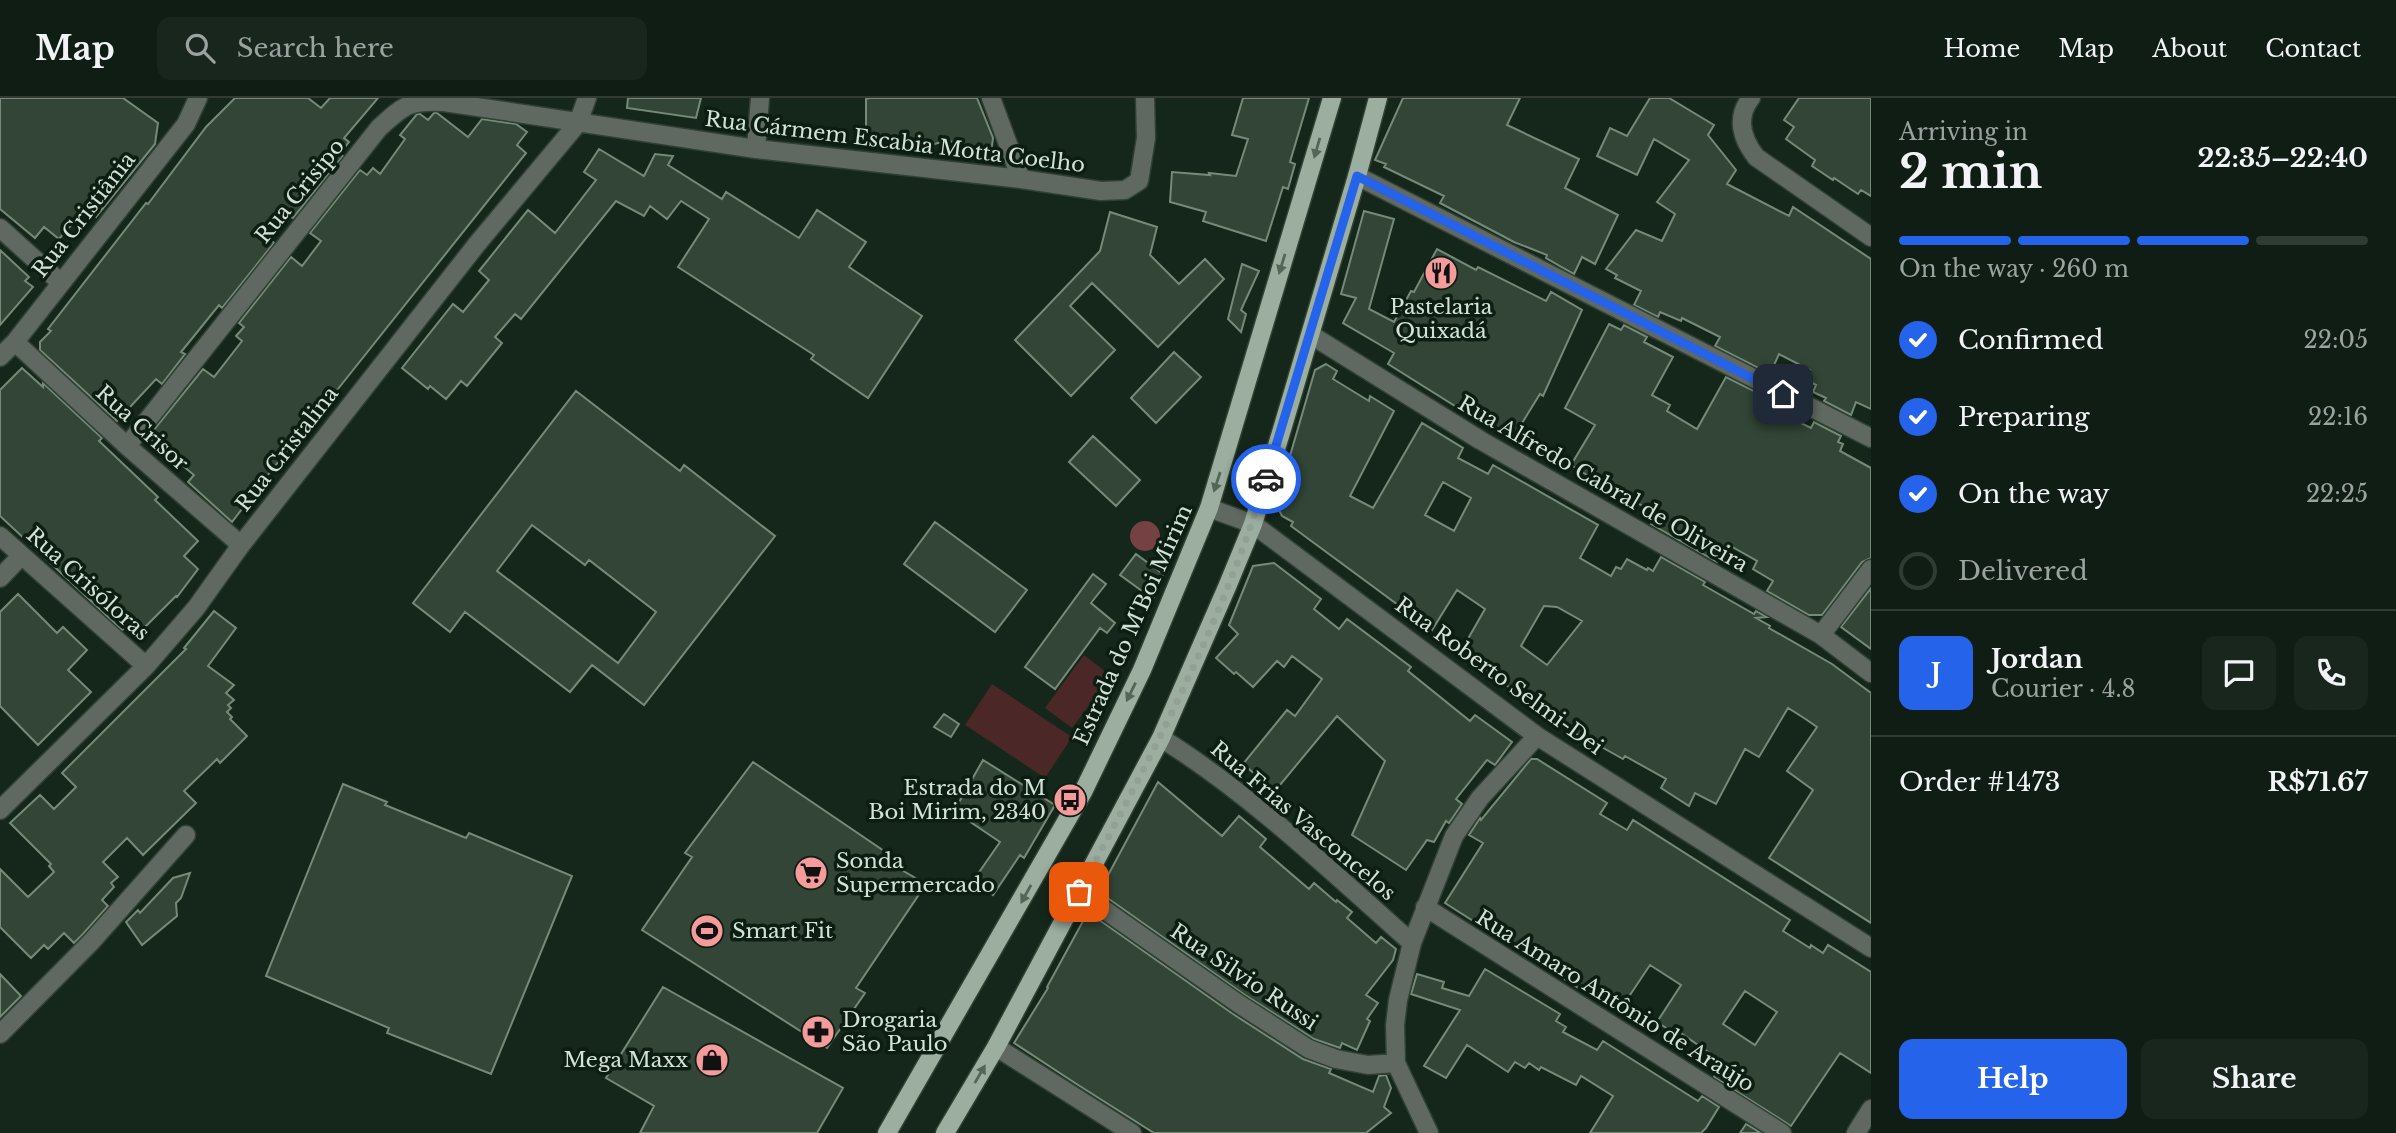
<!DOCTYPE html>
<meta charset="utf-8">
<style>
body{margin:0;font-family:"Libre Baskerville",serif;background:#19261d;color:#f1f3f6;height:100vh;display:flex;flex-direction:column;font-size:26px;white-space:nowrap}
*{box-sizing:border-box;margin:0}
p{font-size:23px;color:#9ca2a0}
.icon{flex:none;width:38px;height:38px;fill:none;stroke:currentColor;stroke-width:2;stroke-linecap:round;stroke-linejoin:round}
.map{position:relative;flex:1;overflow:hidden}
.side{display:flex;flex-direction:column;background:#101d14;width:525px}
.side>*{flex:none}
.pin{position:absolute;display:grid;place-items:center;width:60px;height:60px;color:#fff;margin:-30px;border-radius:14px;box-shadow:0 4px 10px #0006}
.courier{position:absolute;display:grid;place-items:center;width:70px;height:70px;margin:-35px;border:5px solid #2563eb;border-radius:50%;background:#fff;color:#222;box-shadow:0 2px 9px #0007}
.headline em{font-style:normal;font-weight:700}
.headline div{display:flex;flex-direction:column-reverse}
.headline{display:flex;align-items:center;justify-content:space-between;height:119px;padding:0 28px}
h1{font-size:46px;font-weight:700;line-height:52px}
.bar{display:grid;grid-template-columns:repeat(4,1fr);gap:10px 7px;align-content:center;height:84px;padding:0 28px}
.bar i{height:9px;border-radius:5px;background:#303b34}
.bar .selected{background:#2563eb}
.bar p{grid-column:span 4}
.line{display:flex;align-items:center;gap:18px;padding:0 28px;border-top:2px solid #303b34}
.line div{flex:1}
.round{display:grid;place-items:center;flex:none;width:74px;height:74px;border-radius:14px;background:#19261d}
ol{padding:0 28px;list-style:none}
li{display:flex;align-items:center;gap:21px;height:77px}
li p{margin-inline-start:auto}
li .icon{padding:7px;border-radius:50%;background:#2563eb;color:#fff;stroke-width:4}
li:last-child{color:#9ca2a0}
li i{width:38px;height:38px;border:4px solid #303b34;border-radius:50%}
.action{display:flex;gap:14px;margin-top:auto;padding:14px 28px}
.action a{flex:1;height:80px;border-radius:14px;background:#2563eb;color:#fff;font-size:28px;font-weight:700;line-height:80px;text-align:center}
.action a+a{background:#19261d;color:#f1f3f6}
header{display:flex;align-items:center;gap:42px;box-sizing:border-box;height:98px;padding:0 35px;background:#101d14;border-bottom:2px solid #303b34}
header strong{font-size:33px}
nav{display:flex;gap:38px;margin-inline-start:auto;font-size:24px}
.search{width:490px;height:63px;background:#19261d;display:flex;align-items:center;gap:18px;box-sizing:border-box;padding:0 24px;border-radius:14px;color:#9ca2a0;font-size:26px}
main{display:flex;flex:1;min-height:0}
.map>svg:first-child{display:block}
.green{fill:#4b2728}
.water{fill:#764142}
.building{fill:#324536;stroke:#758a79;stroke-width:2;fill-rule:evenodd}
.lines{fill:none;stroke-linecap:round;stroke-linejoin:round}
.minor-casing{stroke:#304134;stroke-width:21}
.primary-casing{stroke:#304134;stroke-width:21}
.minor{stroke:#5f6861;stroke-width:18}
.primary{stroke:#9bae9f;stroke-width:18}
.oneway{fill:#546658}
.done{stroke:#92a095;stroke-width:7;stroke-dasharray:0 12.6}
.route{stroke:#2563eb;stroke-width:9}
.labels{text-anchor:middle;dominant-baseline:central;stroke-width:7;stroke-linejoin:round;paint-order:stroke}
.street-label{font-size:21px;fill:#d5e1d7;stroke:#0c1e11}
.poi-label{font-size:21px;fill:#d5e1d7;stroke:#0c1e11;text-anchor:start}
</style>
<header>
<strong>Map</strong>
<div class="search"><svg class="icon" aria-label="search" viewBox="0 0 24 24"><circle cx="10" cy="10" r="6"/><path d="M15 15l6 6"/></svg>Search here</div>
<nav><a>Home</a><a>Map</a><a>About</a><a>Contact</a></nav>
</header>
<main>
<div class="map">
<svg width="1871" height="1035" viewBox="0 0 1871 1035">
<rect width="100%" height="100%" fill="#15271a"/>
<path class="green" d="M 1084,557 L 1111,578 L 1072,630 L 1045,610 Z
M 992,586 L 1072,639 L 1045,680 L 965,627 Z"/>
<path class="water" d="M1130 438a15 15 0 1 1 30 0a15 15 0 1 1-30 0Z"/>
<path class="building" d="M 0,0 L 123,0 L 158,25 L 155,46 L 96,119 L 86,110 L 59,141 L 44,129 L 35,140 L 0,111 Z
M 235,0 L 308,0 L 321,10 L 330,0 L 378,0 L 344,40 L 349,44 L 340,55 L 343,58 L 293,120 L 291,119 L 271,142 L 274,145 L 222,210 L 219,207 L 190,243 L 181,254 L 185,256 L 162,286 L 156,281 L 117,323 L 40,252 L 40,244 L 51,233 L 48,231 L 146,105 L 148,106 L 206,29 Z
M 628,0 L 701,0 L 696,20 L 627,10 Z
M 870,0 L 977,0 L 993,40 L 992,48 L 989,54 L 964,52 L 964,45 L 945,43 L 924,49 L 896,43 L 895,38 L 866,36 L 866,1 Z
M 1243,0 L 1309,0 L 1290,64 L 1295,66 L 1288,91 L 1283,89 L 1266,143 L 1203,123 L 1206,114 L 1170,104 L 1172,74 L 1210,77 L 1209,75 L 1236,78 L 1248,41 L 1232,37 Z
M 1403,0 L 1520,0 L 1507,27 L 1579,61 L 1565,90 L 1618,117 L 1595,166 L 1582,159 L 1574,176 L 1546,160 L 1547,157 L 1514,144 L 1440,105 L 1444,98 L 1384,69 L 1386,66 L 1375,62 Z
M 1650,0 L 1669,0 L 1714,27 L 1708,37 L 1736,72 L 1727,86 L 1789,118 L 1793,109 L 1871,161 L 1871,311 L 1856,304 L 1851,317 L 1824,303 L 1826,300 L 1813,294 L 1816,287 L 1805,281 L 1810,272 L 1779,256 L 1770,276 L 1715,248 L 1720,239 L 1682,220 L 1681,223 L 1660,214 L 1658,219 L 1634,207 L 1641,193 L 1615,180 L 1617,177 L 1606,171 L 1636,132 L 1662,143 L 1675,116 L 1657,104 L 1689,62 L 1654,41 L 1637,77 L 1597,58 L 1610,30 L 1627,38 Z
M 1799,0 L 1871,0 L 1871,98 L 1861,92 L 1858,96 L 1834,80 L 1833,82 L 1812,68 L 1815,62 L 1786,41 L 1794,29 L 1784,22 Z
M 434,15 L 437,15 L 468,39 L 482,21 L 516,26 L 527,34 L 517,47 L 526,55 L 318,316 L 274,369 L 232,424 L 188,384 L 194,377 L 148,339 L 203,271 L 214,279 L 242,243 L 236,238 L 244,229 L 239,225 L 291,159 L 302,168 L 321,143 L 310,135 L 360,72 L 367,77 L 373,70 L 380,76 L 405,41 L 400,37 L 417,16 L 420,16 L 428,22 Z
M 599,51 L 644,78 L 655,56 L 673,58 L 668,67 L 722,101 L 726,94 L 799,140 L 817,112 L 866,144 L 849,169 L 922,218 L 868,300 L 811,261 L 814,257 L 678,169 L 709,121 L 681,103 L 667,121 L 650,108 L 644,118 L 616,103 L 521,221 L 515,216 L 495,239 L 502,245 L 467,288 L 461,283 L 446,301 L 430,288 L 428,291 L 402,270 L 453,206 L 463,214 L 489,182 L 479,173 L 528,112 L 555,135 L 596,82 L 584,74 Z
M 1364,113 L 1394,121 L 1369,211 L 1394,224 L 1411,193 L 1414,194 L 1437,151 L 1476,172 L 1478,169 L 1546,203 L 1551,194 L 1582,212 L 1543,298 L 1540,296 L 1511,343 L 1388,266 L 1394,255 L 1343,225 L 1356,200 L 1341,196 Z
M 1110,114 L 1157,129 L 1150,157 L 1179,186 L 1205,161 L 1224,181 L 1158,249 L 1092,185 L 1070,208 L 1115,252 L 1071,298 L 1015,242 L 1100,153 Z
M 0,152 L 29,179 L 25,183 L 33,189 L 0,227 Z
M 1242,166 L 1259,173 L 1241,212 L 1246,216 L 1241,234 L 1228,221 Z
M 1609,226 L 1621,232 L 1624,227 L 1647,239 L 1644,244 L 1673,259 L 1652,297 L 1670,307 L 1667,313 L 1697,331 L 1726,279 L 1760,296 L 1757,303 L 1768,309 L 1811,330 L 1814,324 L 1841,338 L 1838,344 L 1843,346 L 1840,353 L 1871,370 L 1871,460 L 1862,464 L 1822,517 L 1809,517 L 1767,493 L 1773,483 L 1753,471 L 1757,463 L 1727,446 L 1717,464 L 1651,426 L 1657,416 L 1623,397 L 1622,399 L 1571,367 L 1595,327 L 1565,310 Z
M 1174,254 L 1201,279 L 1156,325 L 1131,300 Z
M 1326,266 L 1337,273 L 1333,281 L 1369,303 L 1370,298 L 1394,313 L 1350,398 L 1373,410 L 1422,325 L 1463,350 L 1458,360 L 1488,376 L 1493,367 L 1598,427 L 1580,460 L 1611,478 L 1616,469 L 1621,471 L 1627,461 L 1647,472 L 1648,470 L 1653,473 L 1661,459 L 1705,484 L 1703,487 L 1754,516 L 1756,513 L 1767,519 L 1756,520 L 1770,528 L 1769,530 L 1832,566 L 1871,595 L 1871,825 L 1769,760 L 1813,692 L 1787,673 L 1817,629 L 1804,620 L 1788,610 L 1759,659 L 1745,651 L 1716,706 L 1695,695 L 1689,708 L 1661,690 L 1666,681 L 1625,658 L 1623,661 L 1582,638 L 1581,639 L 1529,604 L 1461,553 L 1485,511 L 1457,492 L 1432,532 L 1291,428 L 1293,424 L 1282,418 L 1277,408 L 1278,399 L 1315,272 ZM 1443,384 L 1471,400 L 1454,433 L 1425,417 ZM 1544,508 L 1557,509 L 1582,523 L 1547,567 L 1521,548 Z
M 22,270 L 43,289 L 43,285 L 102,340 L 99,343 L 158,399 L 155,402 L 198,443 L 184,458 L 198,471 L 177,499 L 176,498 L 143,531 L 135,523 L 122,532 L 0,418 L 0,292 Z
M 576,293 L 680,373 L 684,367 L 775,438 L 644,607 L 592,567 L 570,594 L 465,514 L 450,534 L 413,505 ZM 532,427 L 585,467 L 589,462 L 656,514 L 618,565 L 497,473 Z
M 1093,338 L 1140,382 L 1116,408 L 1069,364 Z
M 935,424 L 1027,492 L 995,534 L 904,466 Z
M 1136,456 L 1163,476 L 1153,501 L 1120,477 Z
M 1274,465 L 1321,501 L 1314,511 L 1339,531 L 1347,521 L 1411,569 L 1408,573 L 1470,623 L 1475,617 L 1512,644 L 1495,667 L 1487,662 L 1456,701 L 1462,706 L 1449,725 L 1446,723 L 1434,744 L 1427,742 L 1406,772 L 1352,737 L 1385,663 L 1337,618 L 1275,693 L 1243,666 L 1287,612 L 1295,618 L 1322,581 L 1292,558 L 1284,569 L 1277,563 L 1253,589 L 1236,574 L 1234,576 L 1216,560 L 1238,536 L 1229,527 L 1253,468 Z
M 1093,476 L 1106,486 L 1091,505 L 1115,525 L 1107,535 L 1100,530 L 1055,591 L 1025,569 Z
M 1871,490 L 1871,551 L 1841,529 Z
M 18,496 L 57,535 L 63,529 L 87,552 L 68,572 L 91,594 L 38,647 L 0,608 L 0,514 Z
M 214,513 L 236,530 L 208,568 L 234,587 L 226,595 L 234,602 L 228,607 L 231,610 L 227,614 L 232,619 L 230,621 L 247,638 L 220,665 L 217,661 L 184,693 L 196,705 L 143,757 L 127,740 L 103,764 L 118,779 L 111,785 L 114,789 L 102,802 L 108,808 L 83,836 L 74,845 L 64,835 L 48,851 L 44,847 L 31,860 L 0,829 L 0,771 L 28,799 L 54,774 L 49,768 L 51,766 L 10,725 L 40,697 L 54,711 L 76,689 L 62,675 L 186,551 L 184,550 Z
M 944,616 L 959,626 L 951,639 L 934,629 Z
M 1531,661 L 1537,661 L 1607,705 L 1600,716 L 1627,732 L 1633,722 L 1790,822 L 1783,833 L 1810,850 L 1811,847 L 1823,855 L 1828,847 L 1871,874 L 1871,975 L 1840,955 L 1791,1028 L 1714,979 L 1721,969 L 1708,960 L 1711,956 L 1679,934 L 1677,937 L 1657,924 L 1681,887 L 1650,867 L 1626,903 L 1602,888 L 1594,900 L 1445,805 L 1483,745 L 1469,737 L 1480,720 L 1481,722 ZM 1745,893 L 1777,914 L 1755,947 L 1723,926 Z
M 983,662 L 1055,707 L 1024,760 L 1020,757 L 993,797 L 973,783 L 1000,744 L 954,713 Z
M 753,664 L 887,755 L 886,763 L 926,786 L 856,890 L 865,895 L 827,950 L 642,832 L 692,759 L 685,755 Z
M 1158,684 L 1222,738 L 1239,718 L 1266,741 L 1260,749 L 1309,791 L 1314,785 L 1336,804 L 1337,802 L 1352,814 L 1347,820 L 1376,845 L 1381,839 L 1396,851 L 1393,862 L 1366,897 L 1378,905 L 1367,921 L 1370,923 L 1357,952 L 1342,945 L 1340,950 L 1314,941 L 1245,897 L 1099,794 Z
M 343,686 L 387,704 L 385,707 L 466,740 L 469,735 L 572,778 L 491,976 L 387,935 L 389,930 L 266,878 Z
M 190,775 L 181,800 L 176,805 L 177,818 L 142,847 L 126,824 L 138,812 L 140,815 L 173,780 Z
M 1088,814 L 1233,916 L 1303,961 L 1331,971 L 1329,975 L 1373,994 L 1379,978 L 1386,977 L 1391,990 L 1384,1009 L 1391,1015 L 1366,1035 L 1154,1035 L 1075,985 L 1014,945 L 1048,890 L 1047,889 Z
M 1485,871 L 1560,916 L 1556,923 L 1566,929 L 1563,934 L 1597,952 L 1603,943 L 1698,1003 L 1702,998 L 1719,1009 L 1706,1030 L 1701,1035 L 1590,1035 L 1613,998 L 1581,978 L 1576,987 L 1541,969 L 1539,972 L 1529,965 L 1525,970 L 1515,964 L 1508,974 L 1467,947 L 1446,980 L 1424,968 L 1460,912 L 1411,896 L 1417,876 L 1444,884 L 1442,890 L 1469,898 Z
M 0,876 L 21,898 L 0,919 Z
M 663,889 L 843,990 L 817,1035 L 640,1035 L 654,1008 L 606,980 Z
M 1746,1026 L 1761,1035 L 1740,1035 Z"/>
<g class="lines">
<defs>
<path id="minor" d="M 991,0 L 1021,81
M 1751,0 C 1735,20 1742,41 1756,59 L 1871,139
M 756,51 L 760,0
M 1357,78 L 1871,340
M 0,130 L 60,184
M 1311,237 L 1480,342 L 1821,537 L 1871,575
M 15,244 L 127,348 L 241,447
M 0,259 L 15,244 L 186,26 L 198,0
M 127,348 L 379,30 C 404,7 409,2 444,4 L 756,51 L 1021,81 L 1101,93 L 1125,92 L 1139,83 L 1146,40 L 1145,0
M 1209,410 L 1253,426 L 1537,638 L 1871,850
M 0,438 L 146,568
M 0,480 L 21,458
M 1821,537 L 1871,471
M 1161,640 C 1252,697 1332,774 1412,845
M 0,712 L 146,568 L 196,510 L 241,447 L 477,146 L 578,25 L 587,0
M 1079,794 L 1239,906 L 1309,951 L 1336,961 L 1368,967 L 1396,965
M 1425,809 L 1782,1035
M 0,936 L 91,844 L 186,737
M 996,949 L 1132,1035
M 1429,1035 L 1396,965 L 1395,927 L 1398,902 L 1412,845 L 1454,738 L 1480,700 L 1537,638
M 1856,1035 L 1871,1011"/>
<path id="primary" d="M 887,1035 L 1083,694 L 1142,572 L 1209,410 L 1332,0
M 945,1035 L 996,949 L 1161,640 L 1227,489 L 1253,426 L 1283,328 L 1357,78 L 1378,0"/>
</defs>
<use href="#minor" class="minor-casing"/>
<use href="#primary" class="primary-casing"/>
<use href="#minor" class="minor"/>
<use href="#primary" class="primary"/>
</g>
<defs><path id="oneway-solid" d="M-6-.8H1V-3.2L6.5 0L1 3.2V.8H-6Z" transform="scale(1.75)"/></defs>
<g class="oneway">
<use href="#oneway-solid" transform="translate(1317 50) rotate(106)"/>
<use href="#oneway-solid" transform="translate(1282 166) rotate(107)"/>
<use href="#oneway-solid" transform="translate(1217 384) rotate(108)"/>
<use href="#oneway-solid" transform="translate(1131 594) rotate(116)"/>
<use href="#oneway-solid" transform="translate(1026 796) rotate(119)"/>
<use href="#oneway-solid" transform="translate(980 976) rotate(-60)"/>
</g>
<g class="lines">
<path class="done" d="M 1079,794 C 1150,661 1222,526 1266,381"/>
<path class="route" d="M 1266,381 L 1357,78 L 1783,296"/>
</g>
<defs>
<symbol id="restaurant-disc" viewBox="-11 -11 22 22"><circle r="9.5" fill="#f59b9c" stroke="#0c1e11"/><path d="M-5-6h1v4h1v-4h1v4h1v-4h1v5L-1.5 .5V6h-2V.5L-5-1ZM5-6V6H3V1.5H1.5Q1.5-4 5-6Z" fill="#111"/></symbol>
<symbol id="bus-disc" viewBox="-11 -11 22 22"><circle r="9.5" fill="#f59b9c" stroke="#0c1e11"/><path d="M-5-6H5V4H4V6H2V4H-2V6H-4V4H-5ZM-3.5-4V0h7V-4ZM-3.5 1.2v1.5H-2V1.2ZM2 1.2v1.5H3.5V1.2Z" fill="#111"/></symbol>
<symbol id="supermarket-disc" viewBox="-11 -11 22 22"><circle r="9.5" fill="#f59b9c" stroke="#0c1e11"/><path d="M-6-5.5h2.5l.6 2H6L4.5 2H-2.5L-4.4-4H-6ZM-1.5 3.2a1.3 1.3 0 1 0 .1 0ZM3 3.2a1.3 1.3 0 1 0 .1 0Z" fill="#111"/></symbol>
<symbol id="stadium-disc" viewBox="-11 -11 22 22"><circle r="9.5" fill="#f59b9c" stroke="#0c1e11"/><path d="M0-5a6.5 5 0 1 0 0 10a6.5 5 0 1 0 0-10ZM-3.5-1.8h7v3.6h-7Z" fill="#111"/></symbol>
<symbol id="pharmacy-disc" viewBox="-11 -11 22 22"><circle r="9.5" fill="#f59b9c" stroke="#0c1e11"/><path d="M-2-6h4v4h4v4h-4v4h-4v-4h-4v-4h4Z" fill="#111"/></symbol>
<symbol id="shop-disc" viewBox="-11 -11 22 22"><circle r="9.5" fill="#f59b9c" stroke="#0c1e11"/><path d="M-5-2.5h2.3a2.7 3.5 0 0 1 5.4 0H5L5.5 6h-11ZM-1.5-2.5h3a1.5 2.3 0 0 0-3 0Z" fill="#111"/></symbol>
</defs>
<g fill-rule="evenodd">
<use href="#restaurant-disc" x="1422" y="156" width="38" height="38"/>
<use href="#bus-disc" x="1051" y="683" width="38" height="38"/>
<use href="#supermarket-disc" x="792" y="756" width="38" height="38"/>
<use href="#stadium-disc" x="688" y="814" width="38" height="38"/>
<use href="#pharmacy-disc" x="799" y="915" width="38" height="38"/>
<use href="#shop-disc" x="693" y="943" width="38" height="38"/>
</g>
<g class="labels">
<g class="street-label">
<text transform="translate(895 44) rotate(7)">Rua Cármem Escabia Motta Coelho</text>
<text transform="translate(300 93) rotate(-51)">Rua Crisipo</text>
<text transform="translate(84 117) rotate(-52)">Rua Cristiânia</text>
<text transform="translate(142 330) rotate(42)">Rua Crisor</text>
<text transform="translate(287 351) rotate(-52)">Rua Cristalina</text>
<text transform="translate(1603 386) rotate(30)">Rua Alfredo Cabral de Oliveira</text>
<text transform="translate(88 486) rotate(42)">Rua Crisóloras</text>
<text transform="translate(1133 527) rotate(-66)">Estrada do M'Boi Mirim</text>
<text transform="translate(1499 578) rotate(36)">Rua Roberto Selmi-Dei</text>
<text transform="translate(1303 723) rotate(40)">Rua Frias Vasconcelos</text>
<text transform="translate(1244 879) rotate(34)">Rua Silvio Russi</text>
<text transform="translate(1615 903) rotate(32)">Rua Amaro Antônio de Araújo</text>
</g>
<g class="poi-label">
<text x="1441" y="209" text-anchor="middle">Pastelaria<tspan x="1441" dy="24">Quixadá</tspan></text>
<text x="1046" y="690" text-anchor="end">Estrada do M<tspan x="1046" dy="24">Boi Mirim, 2340</tspan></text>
<text x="836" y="763">Sonda<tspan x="836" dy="24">Supermercado</tspan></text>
<text x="732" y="833">Smart Fit</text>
<text x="842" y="922">Drogaria<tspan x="842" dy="24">São Paulo</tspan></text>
<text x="688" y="962" text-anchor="end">Mega Maxx</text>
</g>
</g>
</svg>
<div class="pin" style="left:1079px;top:794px;background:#ea580c"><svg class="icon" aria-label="bag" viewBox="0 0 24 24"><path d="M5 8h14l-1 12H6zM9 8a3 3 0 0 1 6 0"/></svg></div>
<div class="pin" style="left:1783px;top:296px;background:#1f2937"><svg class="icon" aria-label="home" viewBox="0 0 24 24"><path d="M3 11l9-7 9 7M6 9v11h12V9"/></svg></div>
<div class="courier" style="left:1266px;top:381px"><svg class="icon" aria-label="car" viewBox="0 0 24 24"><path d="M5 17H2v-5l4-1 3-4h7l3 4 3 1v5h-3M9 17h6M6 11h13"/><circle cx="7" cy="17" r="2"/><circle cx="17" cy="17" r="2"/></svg></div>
</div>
<section class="side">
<div class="headline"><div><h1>2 min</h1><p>Arriving in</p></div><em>22:35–22:40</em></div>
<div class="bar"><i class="selected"></i><i class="selected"></i><i class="selected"></i><i></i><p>On the way · 260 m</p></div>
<ol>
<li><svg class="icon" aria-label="check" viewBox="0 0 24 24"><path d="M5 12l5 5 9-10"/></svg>Confirmed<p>22:05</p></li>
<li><svg class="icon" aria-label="check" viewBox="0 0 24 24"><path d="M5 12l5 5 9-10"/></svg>Preparing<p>22:16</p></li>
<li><svg class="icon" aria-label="check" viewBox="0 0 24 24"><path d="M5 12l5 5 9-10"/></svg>On the way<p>22:25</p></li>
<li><i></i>Delivered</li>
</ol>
<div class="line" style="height:126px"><b class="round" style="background:#2563eb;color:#fff">J</b><div><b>Jordan</b><p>Courier · 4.8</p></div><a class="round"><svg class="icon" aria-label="chat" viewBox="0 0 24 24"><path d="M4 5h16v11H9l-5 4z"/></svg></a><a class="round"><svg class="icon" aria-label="phone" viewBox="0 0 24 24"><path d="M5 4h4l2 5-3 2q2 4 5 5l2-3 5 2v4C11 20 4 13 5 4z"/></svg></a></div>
<div class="line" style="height:91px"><div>Order #1473</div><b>R$71.67</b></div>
<div class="action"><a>Help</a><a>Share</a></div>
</section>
</main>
